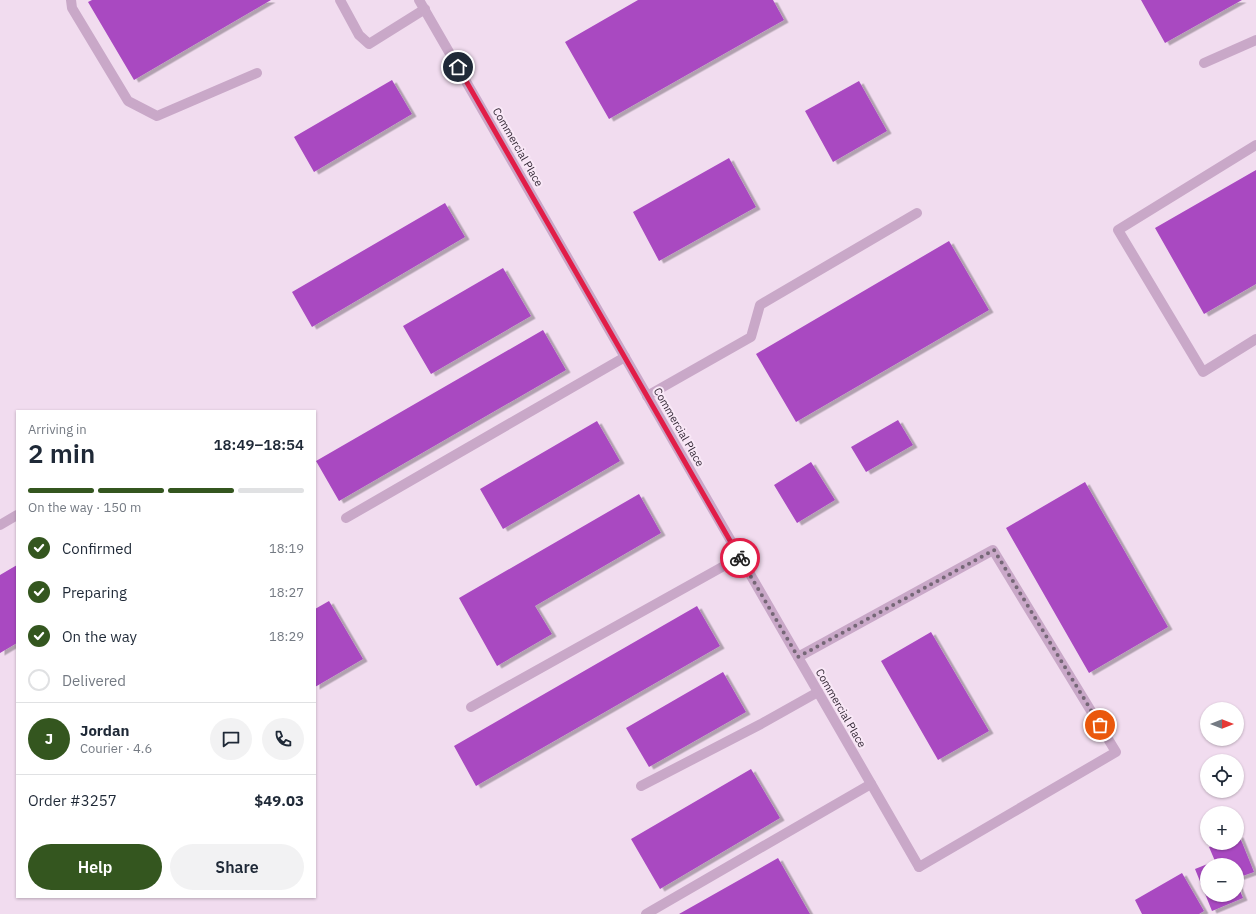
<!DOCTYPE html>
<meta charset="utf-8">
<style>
body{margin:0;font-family:"IBM Plex Sans",sans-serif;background:#f2f2f3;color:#1f2937;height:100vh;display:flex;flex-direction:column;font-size:15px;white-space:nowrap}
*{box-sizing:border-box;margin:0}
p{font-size:13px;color:#747a83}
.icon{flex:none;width:22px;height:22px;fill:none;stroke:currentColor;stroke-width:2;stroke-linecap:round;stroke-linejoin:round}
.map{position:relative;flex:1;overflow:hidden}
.drawer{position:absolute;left:16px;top:410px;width:300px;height:488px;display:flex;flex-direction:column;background:#fff;border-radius:0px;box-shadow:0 1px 3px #0004}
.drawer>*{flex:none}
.needle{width:26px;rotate:90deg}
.controls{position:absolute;left:1200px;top:702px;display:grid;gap:8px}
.controls a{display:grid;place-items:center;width:44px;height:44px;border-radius:50%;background:#fff;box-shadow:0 1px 3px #0004;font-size:20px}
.pin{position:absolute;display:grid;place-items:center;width:34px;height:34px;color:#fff;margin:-17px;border:2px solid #fff;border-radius:50%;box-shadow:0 1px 4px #0007}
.courier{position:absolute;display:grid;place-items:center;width:40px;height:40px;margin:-20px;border:3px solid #e11d48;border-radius:50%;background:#fff;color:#222;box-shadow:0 1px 5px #0007}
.head em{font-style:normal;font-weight:600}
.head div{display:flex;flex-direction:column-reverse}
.head{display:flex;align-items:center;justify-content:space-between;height:68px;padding:0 12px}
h1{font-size:26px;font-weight:600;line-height:30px}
.bar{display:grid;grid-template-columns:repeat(4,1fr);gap:6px 4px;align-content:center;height:48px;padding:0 12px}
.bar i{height:5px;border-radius:3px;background:#e0e1e3}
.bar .active{background:#34561f}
.bar p{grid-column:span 4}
.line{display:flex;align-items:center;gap:10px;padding:0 12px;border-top:1px solid #e0e1e3}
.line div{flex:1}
.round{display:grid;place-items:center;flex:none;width:42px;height:42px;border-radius:21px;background:#f2f2f3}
ol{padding:0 12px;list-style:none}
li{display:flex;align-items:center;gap:12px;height:44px}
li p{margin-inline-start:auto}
li .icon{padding:4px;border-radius:50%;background:#34561f;color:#fff;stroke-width:4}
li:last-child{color:#747a83}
li i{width:22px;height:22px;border:2px solid #e0e1e3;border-radius:50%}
.action{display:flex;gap:8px;margin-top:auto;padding:8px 12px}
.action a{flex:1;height:46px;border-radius:24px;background:#34561f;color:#fff;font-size:16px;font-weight:600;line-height:46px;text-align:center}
.action a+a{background:#f2f2f3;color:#1f2937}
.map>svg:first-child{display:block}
.building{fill:#a949c1;filter:url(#shadow)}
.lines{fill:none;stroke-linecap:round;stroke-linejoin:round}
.service{stroke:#c9a8c8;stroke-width:10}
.minor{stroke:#c9a8c8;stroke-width:10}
.done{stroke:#766777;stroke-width:4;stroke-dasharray:0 7.2}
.route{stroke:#e11d48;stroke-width:5}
.labels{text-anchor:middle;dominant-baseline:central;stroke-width:4;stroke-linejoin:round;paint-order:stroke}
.street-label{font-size:11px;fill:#342836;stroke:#f9e8f7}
</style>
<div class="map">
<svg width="1256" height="914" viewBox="0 0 1256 914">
<defs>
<filter id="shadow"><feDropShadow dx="4.5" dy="2.5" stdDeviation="0" flood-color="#0004"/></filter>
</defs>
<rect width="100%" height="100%" fill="#f1dcef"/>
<path class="building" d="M 92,0 L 271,0 L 134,80 L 88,2 Z
M 638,0 L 773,0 L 784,20 L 609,119 L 565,42 Z
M 1141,0 L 1242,0 L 1165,43 Z
M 392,80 L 412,114 L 314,172 L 294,137 Z
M 859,81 L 887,131 L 833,162 L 805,111 Z
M 729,158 L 756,207 L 659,261 L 633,212 Z
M 1256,170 L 1256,284 L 1204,314 L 1155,228 Z
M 445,203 L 465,237 L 312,327 L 292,292 Z
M 949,241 L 989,310 L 796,422 L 756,354 Z
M 503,268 L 531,316 L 431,374 L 403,326 Z
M 543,330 L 566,370 L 339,501 L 316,461 Z
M 898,420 L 913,445 L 866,472 L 851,447 Z
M 597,421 L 620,461 L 503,529 L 480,489 Z
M 811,462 L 835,500 L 797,523 L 774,485 Z
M 1085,482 L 1168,627 L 1089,673 L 1006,528 Z
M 639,494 L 661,533 L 535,606 L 552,634 L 497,666 L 459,598 Z
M 17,565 L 17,643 L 0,653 L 0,575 Z
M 329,601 L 363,659 L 315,687 L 315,609 Z
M 697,606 L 720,646 L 476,786 L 454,746 Z
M 931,632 L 989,731 L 938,760 L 881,661 Z
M 723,672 L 746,712 L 649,767 L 626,728 Z
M 751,769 L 780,818 L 660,889 L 631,839 Z
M 1239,835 L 1254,872 L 1237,878 L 1237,865 L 1207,865 L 1207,895 L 1237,895 L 1237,883 L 1243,898 L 1212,911 L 1195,869 L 1215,861 L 1209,847 L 1219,843 L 1237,843 L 1237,836 Z
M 778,858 L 810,914 L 679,914 Z
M 1182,873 L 1204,911 L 1199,914 L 1142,914 L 1135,900 Z"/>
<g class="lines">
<path class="service" d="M 71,0 L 72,8 L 128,101 L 157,116 L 257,73
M 340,0 L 359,35 L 369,44 L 425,9
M 1204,63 L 1256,40
M 1256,145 L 1118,230 L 1203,372 L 1256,339
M 647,396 L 751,337 L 760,305 L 917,213
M 346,518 L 625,357
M 0,525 L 17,515
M 798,657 L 993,550 L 1116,752 L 919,867
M 471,707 L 740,557
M 641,786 L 761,724 L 818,692
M 646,914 L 871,784"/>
<path class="minor" d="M 419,0 L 919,867"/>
</g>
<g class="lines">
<path class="done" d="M 740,558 L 798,657 L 994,550 L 1100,725"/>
<path class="route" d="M 458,67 L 740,558"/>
</g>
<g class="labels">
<g class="street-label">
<text transform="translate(518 147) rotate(60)">Commercial Place</text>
<text transform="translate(679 427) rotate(60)">Commercial Place</text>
<text transform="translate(841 708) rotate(60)">Commercial Place</text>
</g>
</g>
</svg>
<div class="controls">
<a><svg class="needle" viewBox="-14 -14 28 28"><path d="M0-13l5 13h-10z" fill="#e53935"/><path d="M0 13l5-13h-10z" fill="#747a83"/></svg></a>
<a><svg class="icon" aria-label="locate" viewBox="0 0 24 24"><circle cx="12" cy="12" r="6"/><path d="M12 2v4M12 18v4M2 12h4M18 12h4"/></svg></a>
<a>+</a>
<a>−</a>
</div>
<div class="pin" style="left:1100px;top:725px;background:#ea580c"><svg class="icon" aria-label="bag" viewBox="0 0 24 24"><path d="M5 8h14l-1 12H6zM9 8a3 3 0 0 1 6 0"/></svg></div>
<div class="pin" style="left:458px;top:67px;background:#1f2937"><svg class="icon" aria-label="home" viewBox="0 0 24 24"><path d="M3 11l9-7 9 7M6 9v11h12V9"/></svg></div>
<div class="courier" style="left:740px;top:558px"><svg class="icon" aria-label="bike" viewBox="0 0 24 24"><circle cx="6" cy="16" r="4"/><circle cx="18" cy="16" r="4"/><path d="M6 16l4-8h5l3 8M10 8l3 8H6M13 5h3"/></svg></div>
<section class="drawer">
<div class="head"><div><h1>2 min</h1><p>Arriving in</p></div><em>18:49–18:54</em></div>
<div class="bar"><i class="active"></i><i class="active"></i><i class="active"></i><i></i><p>On the way · 150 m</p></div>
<ol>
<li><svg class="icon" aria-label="check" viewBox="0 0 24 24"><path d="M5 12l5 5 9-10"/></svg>Confirmed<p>18:19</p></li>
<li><svg class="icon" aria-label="check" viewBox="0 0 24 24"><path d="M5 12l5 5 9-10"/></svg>Preparing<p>18:27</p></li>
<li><svg class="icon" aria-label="check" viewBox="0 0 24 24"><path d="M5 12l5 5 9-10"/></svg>On the way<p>18:29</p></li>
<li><i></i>Delivered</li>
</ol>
<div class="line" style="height:72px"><b class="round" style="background:#34561f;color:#fff">J</b><div><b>Jordan</b><p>Courier · 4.6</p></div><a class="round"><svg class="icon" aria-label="chat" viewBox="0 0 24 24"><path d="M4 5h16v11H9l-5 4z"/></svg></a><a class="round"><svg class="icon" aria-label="phone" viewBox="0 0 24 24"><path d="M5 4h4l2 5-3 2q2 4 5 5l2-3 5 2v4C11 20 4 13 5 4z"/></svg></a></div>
<div class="line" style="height:52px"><div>Order #3257</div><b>$49.03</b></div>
<div class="action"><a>Help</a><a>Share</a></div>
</section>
</div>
